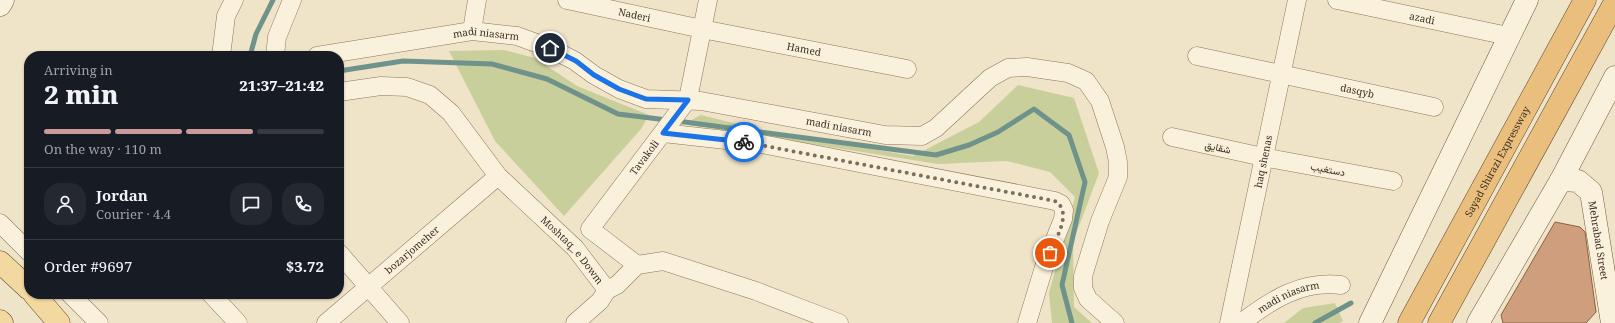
<!DOCTYPE html>
<meta charset="utf-8">
<style>
body{margin:0;font-family:"Noto Serif",Vazirmatn,serif;background:#242831;color:#f1f3f6;height:100vh;display:flex;flex-direction:column;font-size:15px;white-space:nowrap}
*{box-sizing:border-box;margin:0}
p{font-size:13px;color:#9ea1a6}
.icon{flex:none;width:22px;height:22px;fill:none;stroke:currentColor;stroke-width:2;stroke-linecap:round;stroke-linejoin:round}
.map{position:relative;flex:1;overflow:hidden}
.panel{position:absolute;left:24px;top:51px;width:320px;height:248px;display:flex;flex-direction:column;background:#171b24;border-radius:16px;box-shadow:0 1px 3px #0004}
.panel>*{flex:none}
.pin{position:absolute;display:grid;place-items:center;width:34px;height:34px;color:#fff;margin:-17px;border:2px solid #fff;border-radius:50%;box-shadow:0 1px 4px #0007}
.courier{position:absolute;display:grid;place-items:center;width:40px;height:40px;margin:-20px;border:3px solid #1a73e8;border-radius:50%;background:#fff;color:#222;box-shadow:0 1px 5px #0007}
.overview em{font-style:normal;font-weight:800}
.overview div{display:flex;flex-direction:column-reverse}
.overview{display:flex;align-items:center;justify-content:space-between;height:68px;padding:0 20px}
h1{font-size:26px;font-weight:800;line-height:30px}
.bar{display:grid;grid-template-columns:repeat(4,1fr);gap:6px 4px;align-content:center;height:48px;padding:0 20px}
.bar i{height:5px;border-radius:3px;background:#363941}
.bar .active{background:#cc999b}
.bar p{grid-column:span 4}
.line{display:flex;align-items:center;gap:10px;padding:0 20px;border-top:1px solid #363941}
.line div{flex:1}
.round{display:grid;place-items:center;flex:none;width:42px;height:42px;border-radius:16px;background:#242831}
.map>svg:first-child{display:block}
.green{fill:#c9cf9b}
.lines{fill:none;stroke-linecap:round;stroke-linejoin:round}
.stream{stroke:#6f938a;stroke-width:5}
.building{fill:#cf9f7d;stroke:#8d5f41}
.minor-casing{stroke:#8d765c;stroke-width:19}
.secondary-casing{stroke:#6f573f;stroke-width:23}
.primary-casing{stroke:#5b4430;stroke-width:23}
.trunk-casing{stroke:#5b4430;stroke-width:23}
.minor{stroke:#faf1dc;stroke-width:18}
.secondary{stroke:#faf1dc;stroke-width:22}
.primary{stroke:#f3d9a0;stroke-width:22}
.trunk{stroke:#eabe7c;stroke-width:22}
.done{stroke:#7c6e5b;stroke-width:4;stroke-dasharray:0 7.2}
.route{stroke:#1a73e8;stroke-width:5}
.labels{text-anchor:middle;dominant-baseline:central;stroke-width:3;stroke-linejoin:round;paint-order:stroke}
.street-label{font-size:10px;fill:#3d2e20;stroke:#f7eed8}
</style>
<div class="map">
<svg width="1615" height="323" viewBox="0 0 1615 323">
<rect width="100%" height="100%" fill="#f0e4c8"/>
<path class="green" d="M 504,50 L 535,58 L 577,86 L 649,115 L 641,129 L 564,216 L 495,141 L 449,51 Z
M 1018,85 L 1074,98 L 1099,173 L 1073,242 L 1074,307 L 1092,323 L 1052,323 L 1049,293 L 1075,197 L 1050,172 L 1007,161 L 938,164 L 684,124 L 701,115 L 757,129 L 913,156 L 979,122 Z
M 1335,303 L 1343,321 L 1339,323 L 1284,323 L 1303,308 Z"/>
<g class="lines">
<path class="stream" d="M 250,56 L 256,34 L 273,0
M 339,71 L 403,61 L 492,64 L 547,79 L 618,114 L 667,120
M 677,121 L 936,155 L 969,145 L 998,132 L 1034,109 L 1069,135 L 1085,182 L 1062,285 L 1072,323
M 1315,323 L 1351,303"/>
</g>
<path class="building" d="M 1555,222 L 1580,227 L 1585,232 L 1596,312 L 1586,323 L 1503,323 L 1501,315 Z"/>
<g class="lines">
<defs>
<g id="minor">
<path id="s1" d="M 567,0 L 702,29 L 907,69"/>
<path id="s2" d="M 1337,0 L 1508,36"/>
<path d="M 472,31 L 477,0"/>
<path d="M 221,56 L 226,16 L 234,0"/>
<path d="M 275,56 L 277,37 L 292,0"/>
<path id="s3" d="M 317,56 L 472,31 L 517,36 L 550,48 L 575,61 L 594,75 L 619,89 L 646,99 L 701,101 L 885,135 L 922,136 L 936,128 L 990,78 L 1008,68 L 1027,67 L 1068,73 L 1086,81 L 1100,101 L 1115,147 L 1118,162 L 1118,177 L 1100,221 L 1083,276 L 1083,288 L 1088,299 L 1115,323"/>
<path id="s4" d="M 1197,56 L 1434,107"/>
<path id="s5" d="M 339,92 L 381,86 L 407,87 L 430,95 L 451,113 L 498,176 L 575,248 L 607,290 L 617,285 L 637,265 L 663,261 L 756,291 L 839,323"/>
<path d="M 663,133 L 762,144 L 1055,201 L 1061,204 L 1064,210 L 1063,219 L 1045,264 L 1027,323"/>
<path d="M 1172,137 L 1263,157 L 1393,181"/>
<path d="M 0,223 L 29,252"/>
<path d="M 339,253 L 400,323"/>
<path id="s6" d="M 637,265 L 590,229 L 688,99 L 708,0"/>
<path d="M 70,294 L 99,323"/>
<path d="M 211,294 L 238,323"/>
<path id="s7" d="M 326,323 L 498,176"/>
<path d="M 575,323 L 600,301 L 607,290"/>
<path id="s8" d="M 1229,323 L 1297,0"/>
<path id="s9" d="M 1241,323 C 1271,300 1302,280 1341,285"/>
</g>
<g id="secondary">
<path d="M 0,5 L 3,0"/>
<path id="s10" d="M 1561,180 L 1578,181 L 1591,192 L 1612,323"/>
<path d="M 1370,323 L 1527,0"/>
<path d="M 1478,323 L 1561,180 L 1615,77"/>
</g>
<path id="primary" d="M 0,262 L 29,289
M 34,294 L 59,323
M 0,321 L 2,323"/>
<g id="trunk">
<path id="s11" d="M 1409,323 L 1585,0"/>
<path d="M 1439,323 L 1615,2"/>
</g>
</defs>
<use href="#minor" class="minor-casing"/>
<use href="#secondary" class="secondary-casing"/>
<use href="#primary" class="primary-casing"/>
<use href="#trunk" class="trunk-casing"/>
<use href="#minor" class="minor"/>
<use href="#secondary" class="secondary"/>
<use href="#primary" class="primary"/>
<use href="#trunk" class="trunk"/>
</g>
<g class="lines">
<path class="done" d="M 744,142 L 1055,201 C 1073,212 1056,238 1050,253"/>
<path class="route" d="M 550,48 L 576,61 L 594,75 L 619,89 L 646,99 L 688,100 L 663,133 L 744,142"/>
</g>
<g class="labels">
<g class="street-label">
<text stroke="none"><textPath href="#s1" startOffset="69">Naderi</textPath></text>
<text stroke="none"><textPath href="#s2" startOffset="87">azadi</textPath></text>
<text stroke="none"><textPath href="#s3" startOffset="171">madi niasarm</textPath></text>
<text stroke="none"><textPath href="#s1" startOffset="242">Hamed</textPath></text>
<text stroke="none"><textPath href="#s4" startOffset="164">dasqyb</textPath></text>
<text stroke="none"><textPath href="#s3" startOffset="542">madi niasarm</textPath></text>
<text transform="translate(1218 147) rotate(12)">شقایق</text>
<text stroke="none"><textPath href="#s6" startOffset="149">Tavakoli</textPath></text>
<text stroke="none"><textPath href="#s8" startOffset="165">haq shenas</textPath></text>
<text stroke="none"><textPath href="#s11" startOffset="184">Sayad Shirazi Expressway</textPath></text>
<text transform="translate(1328 169) rotate(11)">دستغیب</text>
<text stroke="none"><textPath href="#s10" startOffset="83">Mehrabad Street</textPath></text>
<text stroke="none"><textPath href="#s7" startOffset="113">bozarjomeher</textPath></text>
<text stroke="none"><textPath href="#s5" startOffset="304">Moshtaq_ e Dowm</textPath></text>
<text stroke="none"><textPath href="#s9" startOffset="55">madi niasarm</textPath></text>
</g>
</g>
</svg>
<div class="pin" style="left:1050px;top:253px;background:#ea580c"><svg class="icon" aria-label="bag" viewBox="0 0 24 24"><path d="M5 8h14l-1 12H6zM9 8a3 3 0 0 1 6 0"/></svg></div>
<div class="pin" style="left:550px;top:48px;background:#1f2937"><svg class="icon" aria-label="home" viewBox="0 0 24 24"><path d="M3 11l9-7 9 7M6 9v11h12V9"/></svg></div>
<div class="courier" style="left:744px;top:142px"><svg class="icon" aria-label="bike" viewBox="0 0 24 24"><circle cx="6" cy="16" r="4"/><circle cx="18" cy="16" r="4"/><path d="M6 16l4-8h5l3 8M10 8l3 8H6M13 5h3"/></svg></div>
<section class="panel">
<div class="overview"><div><h1>2 min</h1><p>Arriving in</p></div><em>21:37–21:42</em></div>
<div class="bar"><i class="active"></i><i class="active"></i><i class="active"></i><i></i><p>On the way · 110 m</p></div>
<div class="line" style="height:72px"><a class="round"><svg class="icon" aria-label="person" viewBox="0 0 24 24"><circle cx="12" cy="8" r="4"/><path d="M4 21q1-7 8-7t8 7"/></svg></a><div><b>Jordan</b><p>Courier · 4.4</p></div><a class="round"><svg class="icon" aria-label="chat" viewBox="0 0 24 24"><path d="M4 5h16v11H9l-5 4z"/></svg></a><a class="round"><svg class="icon" aria-label="phone" viewBox="0 0 24 24"><path d="M5 4h4l2 5-3 2q2 4 5 5l2-3 5 2v4C11 20 4 13 5 4z"/></svg></a></div>
<div class="line" style="height:52px"><div>Order #9697</div><b>$3.72</b></div>
</section>
</div>
